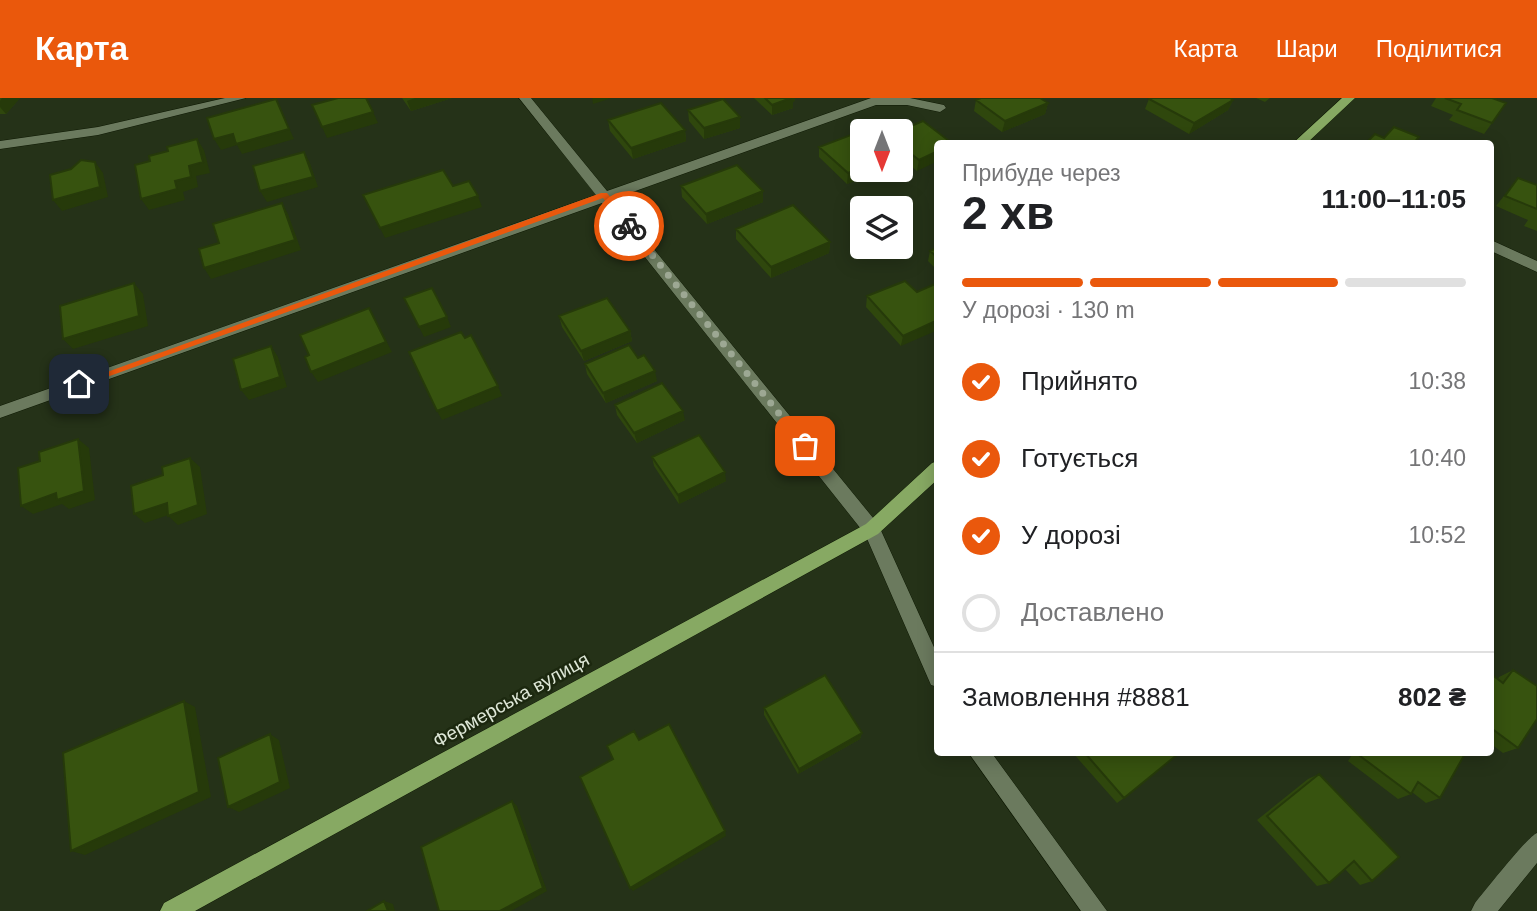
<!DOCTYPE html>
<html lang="uk">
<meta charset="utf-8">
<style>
body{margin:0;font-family:Arial,sans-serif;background:#f2f2f2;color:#202124;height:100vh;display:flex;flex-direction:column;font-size:26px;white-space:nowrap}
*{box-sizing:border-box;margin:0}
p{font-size:23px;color:#757577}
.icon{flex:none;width:38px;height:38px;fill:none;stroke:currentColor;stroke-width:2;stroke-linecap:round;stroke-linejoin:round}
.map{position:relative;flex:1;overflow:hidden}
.sheet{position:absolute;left:934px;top:42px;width:560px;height:616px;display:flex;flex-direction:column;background:#fff;border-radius:7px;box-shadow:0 4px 18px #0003}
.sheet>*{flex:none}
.needle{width:46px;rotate:180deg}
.fabs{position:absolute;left:850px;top:21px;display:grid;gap:14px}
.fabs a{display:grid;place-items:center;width:63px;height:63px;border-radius:7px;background:#fff;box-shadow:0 4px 18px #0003;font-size:35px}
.pin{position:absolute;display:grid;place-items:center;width:60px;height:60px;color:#fff;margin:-30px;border-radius:14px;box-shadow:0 4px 10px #0006}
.courier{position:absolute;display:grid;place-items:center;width:70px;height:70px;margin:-35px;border:5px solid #ea580c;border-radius:50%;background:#fff;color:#222;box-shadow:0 2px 9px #0007}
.headline em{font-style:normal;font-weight:800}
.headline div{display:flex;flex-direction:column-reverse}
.headline{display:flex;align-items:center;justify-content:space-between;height:119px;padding:0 28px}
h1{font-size:46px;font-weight:800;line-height:52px}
.bar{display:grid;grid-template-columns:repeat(4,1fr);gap:10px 7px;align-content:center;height:84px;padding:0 28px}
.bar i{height:9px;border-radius:5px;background:#e0e0e0}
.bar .active{background:#ea580c}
.bar p{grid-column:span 4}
.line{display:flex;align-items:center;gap:18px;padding:0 28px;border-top:2px solid #e0e0e0}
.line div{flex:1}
ol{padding:0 28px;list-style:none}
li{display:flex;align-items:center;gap:21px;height:77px}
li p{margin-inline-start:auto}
li .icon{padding:7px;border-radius:50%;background:#ea580c;color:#fff;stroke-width:4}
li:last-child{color:#757577}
li i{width:38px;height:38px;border:4px solid #e0e0e0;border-radius:50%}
header{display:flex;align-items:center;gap:42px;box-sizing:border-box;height:98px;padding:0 35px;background:#ea580c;color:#fff}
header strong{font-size:33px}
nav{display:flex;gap:38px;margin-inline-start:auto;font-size:24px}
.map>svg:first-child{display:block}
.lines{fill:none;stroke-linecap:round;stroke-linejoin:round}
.minor-casing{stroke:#0e1903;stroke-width:1}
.major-casing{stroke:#0e1903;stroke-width:1}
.minor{fill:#6b7a5e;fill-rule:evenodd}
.major{fill:#87a963;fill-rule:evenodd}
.wall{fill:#2f470d}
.shaded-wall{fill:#263a0a}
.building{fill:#37530f;stroke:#263a0a;stroke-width:2}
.route{fill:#ea580c}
.done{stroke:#9da894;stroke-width:7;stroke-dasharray:0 12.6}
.labels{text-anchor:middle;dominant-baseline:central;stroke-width:5;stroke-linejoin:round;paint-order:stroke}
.street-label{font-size:19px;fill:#dee7d7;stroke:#1c280f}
</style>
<header>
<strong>Карта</strong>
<nav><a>Карта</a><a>Шари</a><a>Поділитися</a></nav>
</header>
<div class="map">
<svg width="1537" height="813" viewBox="0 0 1537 813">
<rect width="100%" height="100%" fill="#253218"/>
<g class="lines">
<defs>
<path id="minor" d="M 225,0 L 246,0 L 98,37 L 0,51 L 0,43 L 98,29 Z
M 519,0 L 531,0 L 607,93 L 871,0 L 910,0 L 944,7 L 946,10 L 940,14 L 907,7 L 876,7 L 613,101 L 878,426 L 938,558 L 938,589 L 931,587 L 865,436 L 602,105 L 0,320 L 0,308 L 596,97 Z
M 1491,142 L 1537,163 L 1537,174 L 1491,153 Z
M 968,654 L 991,654 L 1107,813 L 1081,813 Z
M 1537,735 L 1537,765 L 1498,813 L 1471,813 L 1475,805 C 1486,792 1527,739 1537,735 Z"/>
<path id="major" d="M 1342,0 L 1355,0 L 1306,46 L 1292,46 Z
M 938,363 L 938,381 L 878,436 L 195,813 L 160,813 L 164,805 L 866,426 L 932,365 Z"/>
</defs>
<use href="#minor" class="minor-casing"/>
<use href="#major" class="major-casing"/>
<use href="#minor" class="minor"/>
<use href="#major" class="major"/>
</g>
<path class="wall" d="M 0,0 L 20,0 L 6,16 L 0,16 Z
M 402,0 L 452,0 L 411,13 Z
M 754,0 L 795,0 L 794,4 L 793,4 L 793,10 L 772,17 Z
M 1256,0 L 1270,0 L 1265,4 Z
M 1436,0 L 1492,0 L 1492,25 L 1484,36 L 1449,22 L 1453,17 L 1431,8 Z
M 1149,1 L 1233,2 L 1228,12 L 1189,36 L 1145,11 Z
M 976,2 L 1048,5 L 1045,16 L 1002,34 L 974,13 Z
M 688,12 L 740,30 L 704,41 L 689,23 Z
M 608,22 L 685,32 L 686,43 L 633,61 L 610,33 Z
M 901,33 L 953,46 L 917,73 L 901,60 Z
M 819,49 L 863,72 L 882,72 L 847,86 L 819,59 Z
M 1518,80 L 1537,87 L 1537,133 L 1524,128 L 1528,122 L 1496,108 Z
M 681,88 L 763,93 L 763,104 L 707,126 L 682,99 Z
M 736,131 L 830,144 L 829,155 L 771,180 L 736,141 Z
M 938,149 L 938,173 L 928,163 L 930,153 Z
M 917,194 L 901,248 L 866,209 L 867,198 Z
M 559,218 L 630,233 L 632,243 L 584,263 L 562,229 Z
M 638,260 L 657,283 L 606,305 L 587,276 L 585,266 Z
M 615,307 L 685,322 L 637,345 L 617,317 Z
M 652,359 L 726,383 L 679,406 L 654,368 Z
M 1513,572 L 1518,650 L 1503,655 L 1491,646 L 1491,576 L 1498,581 L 1499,579 Z
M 764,610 L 862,635 L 860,641 L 798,676 L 764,617 Z
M 1072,654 L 1177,654 L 1124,700 L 1117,705 Z
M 1354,654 L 1466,654 L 1440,700 L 1426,705 L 1412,694 L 1411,696 L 1398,701 L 1348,663 Z
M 1319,676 L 1372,783 L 1360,787 L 1345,771 L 1329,785 L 1317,788 L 1257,722 L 1308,681 Z"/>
<path class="shaded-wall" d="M 2,0 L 20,0 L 6,16 L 0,9 L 0,3 Z
M 415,0 L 452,0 L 411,13 L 407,3 Z
M 592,0 L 612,0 L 593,6 Z
M 788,0 L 795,0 L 794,4 L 793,4 L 793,10 L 772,17 L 772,7 Z
M 276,1 L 294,41 L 242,56 L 237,47 L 221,52 L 214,41 Z
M 1233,2 L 1228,12 L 1189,36 L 1194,25 Z
M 1048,5 L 1045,16 L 1002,34 L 1005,23 Z
M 373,14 L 378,25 L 327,40 L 322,29 Z
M 740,19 L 740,30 L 704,41 L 704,30 Z
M 685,32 L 686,43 L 633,61 L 631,50 Z
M 197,41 L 204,52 L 210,75 L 196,78 L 198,89 L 183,94 L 185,102 L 149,112 L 141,101 L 175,83 L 189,68 Z
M 938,53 L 938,63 L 917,73 L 919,62 Z
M 304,54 L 310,65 L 318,89 L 267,104 L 260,93 Z
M 95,64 L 103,75 L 108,99 L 62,113 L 53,102 Z
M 863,69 L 863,72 L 882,72 L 847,86 L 848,75 Z
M 763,93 L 763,104 L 707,126 L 706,116 Z
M 478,98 L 482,109 L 385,140 L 380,130 Z
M 282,105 L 288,116 L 301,152 L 211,181 L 204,170 Z
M 830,144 L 829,155 L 771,180 L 771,169 Z
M 134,185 L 143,196 L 148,228 L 73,251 L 63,241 Z
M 369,210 L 392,254 L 318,284 L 311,274 Z
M 447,219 L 451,229 L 424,239 L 419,229 Z
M 938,222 L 938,232 L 901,248 L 903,238 Z
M 630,233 L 632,243 L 584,263 L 581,253 Z
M 271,248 L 278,259 L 287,289 L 249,302 L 241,292 Z
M 655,273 L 657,283 L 606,305 L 603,295 Z
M 498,288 L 502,298 L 442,322 L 437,313 Z
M 683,313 L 685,322 L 637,345 L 634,335 Z
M 78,341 L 89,350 L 95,402 L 69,411 L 62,406 L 33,416 L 21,408 Z
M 190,360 L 200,369 L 207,416 L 178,427 L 168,418 Z
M 725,374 L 726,383 L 679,406 L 678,397 Z
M 167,405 L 177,414 L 145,425 L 134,416 Z
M 184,603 L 195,609 L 211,699 L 85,757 L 71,753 Z
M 862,635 L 860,641 L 798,676 L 799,671 Z
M 270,636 L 279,642 L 290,690 L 239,714 L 228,709 Z
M 512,703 L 517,708 L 547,793 L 511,813 L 500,813 Z
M 725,733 L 726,738 L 633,793 L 630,790 Z
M 384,803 L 393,806 L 395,813 L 388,813 Z"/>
<path class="building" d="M 338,0 L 366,0 L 373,14 L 322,29 L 312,7 Z
M 765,0 L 791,0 L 772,7 Z
M 981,0 L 1040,0 L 1048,5 L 1005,23 L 976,2 Z
M 1150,0 L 1230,0 L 1233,2 L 1194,25 L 1149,1 Z
M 1445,0 L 1492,0 L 1506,5 L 1492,25 L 1457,12 L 1461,6 Z
M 276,1 L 289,31 L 236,46 L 233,36 L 214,41 L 207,20 Z
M 723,1 L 740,19 L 704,30 L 688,12 Z
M 661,5 L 685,32 L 631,50 L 608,22 Z
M 923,23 L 953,46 L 938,46 L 938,53 L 919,62 L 901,48 L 901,33 L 899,33 Z
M 1394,29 L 1419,39 L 1413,46 L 1366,45 L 1375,36 L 1384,40 Z
M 856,35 L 863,40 L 863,69 L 848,75 L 819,49 Z
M 197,41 L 203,64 L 189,68 L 191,79 L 175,83 L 177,91 L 141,101 L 135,67 L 150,63 L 149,58 L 168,53 L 167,49 Z
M 304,54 L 313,79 L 260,93 L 253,68 Z
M 81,62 L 95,64 L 100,89 L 53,102 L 50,77 L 71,71 Z
M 737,67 L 763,93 L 706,116 L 681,88 Z
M 443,72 L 453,88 L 469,83 L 478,98 L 380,130 L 363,97 Z
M 1518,80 L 1537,87 L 1537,111 L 1505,98 Z
M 282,105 L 295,142 L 204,170 L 199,151 L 219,145 L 213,126 Z
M 793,107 L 830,144 L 771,169 L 736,131 Z
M 938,149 L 938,160 L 930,153 Z
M 905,183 L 917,194 L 935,186 L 938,190 L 938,222 L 903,238 L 867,198 Z
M 134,185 L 139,218 L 63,241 L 60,208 Z
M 432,190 L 447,219 L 419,229 L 404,200 Z
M 607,200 L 630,233 L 581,253 L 559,218 Z
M 369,210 L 386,244 L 311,274 L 305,259 L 309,257 L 300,237 Z
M 461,234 L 465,240 L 471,237 L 498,288 L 437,313 L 409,254 Z
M 629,247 L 638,260 L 644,257 L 655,273 L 603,295 L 585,266 Z
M 271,248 L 280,279 L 241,292 L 233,261 Z
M 662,285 L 683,313 L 634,335 L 615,307 Z
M 699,337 L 725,374 L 678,397 L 652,359 Z
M 78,341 L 84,393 L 57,402 L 56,395 L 21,408 L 18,370 L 40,363 L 39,354 Z
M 190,360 L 198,407 L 168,418 L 167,405 L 134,416 L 131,388 L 163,377 L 162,369 Z
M 1513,572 L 1537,588 L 1537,621 L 1518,650 L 1491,630 L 1491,576 L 1503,585 Z
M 825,577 L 862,635 L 799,671 L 764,610 Z
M 184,603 L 199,694 L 71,753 L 63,655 Z
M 669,626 L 725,733 L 630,790 L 580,679 L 613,661 L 607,648 L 634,633 L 639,642 Z
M 270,636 L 280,684 L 228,709 L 218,660 Z
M 1084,654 L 1177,654 L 1178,656 L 1124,700 Z
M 1362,654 L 1466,654 L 1440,700 L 1418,684 L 1411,696 L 1360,658 Z
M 1319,676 L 1399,759 L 1372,783 L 1354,763 L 1329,785 L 1267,718 Z
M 512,703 L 543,790 L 500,813 L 439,813 L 421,749 Z
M 384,803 L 388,813 L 367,813 Z"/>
<path class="route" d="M 601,95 L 607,95 L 632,126 L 632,130 L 626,130 L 603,100 L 82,288 L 79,290 L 74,286 Z"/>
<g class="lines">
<path class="done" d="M 629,128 L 805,348"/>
</g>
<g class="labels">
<g class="street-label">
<text transform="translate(511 602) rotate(-29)">Фермерська вулиця</text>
</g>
</g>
</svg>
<div class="fabs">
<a><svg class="needle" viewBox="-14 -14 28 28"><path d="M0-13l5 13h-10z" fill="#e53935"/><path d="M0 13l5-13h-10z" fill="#757577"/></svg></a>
<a><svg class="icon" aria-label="layers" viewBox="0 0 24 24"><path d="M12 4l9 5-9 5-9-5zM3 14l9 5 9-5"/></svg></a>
</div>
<div class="pin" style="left:805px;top:348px;background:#ea580c"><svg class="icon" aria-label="bag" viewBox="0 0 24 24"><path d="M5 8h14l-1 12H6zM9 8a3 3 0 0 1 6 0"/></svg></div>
<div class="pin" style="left:79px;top:286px;background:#1f2937"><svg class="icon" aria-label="home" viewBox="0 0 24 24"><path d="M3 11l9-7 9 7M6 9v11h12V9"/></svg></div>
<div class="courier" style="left:629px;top:128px"><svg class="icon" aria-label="bike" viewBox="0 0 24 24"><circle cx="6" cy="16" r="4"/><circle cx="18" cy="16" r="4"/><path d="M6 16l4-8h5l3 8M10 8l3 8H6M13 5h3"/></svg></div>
<section class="sheet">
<div class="headline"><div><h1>2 хв</h1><p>Прибуде через</p></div><em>11:00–11:05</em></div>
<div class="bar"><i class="active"></i><i class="active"></i><i class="active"></i><i></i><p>У дорозі · 130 m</p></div>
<ol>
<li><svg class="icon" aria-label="check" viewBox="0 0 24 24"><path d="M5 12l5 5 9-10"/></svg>Прийнято<p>10:38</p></li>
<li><svg class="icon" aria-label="check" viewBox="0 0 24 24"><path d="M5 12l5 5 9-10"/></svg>Готується<p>10:40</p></li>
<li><svg class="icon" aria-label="check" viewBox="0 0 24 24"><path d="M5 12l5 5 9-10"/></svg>У дорозі<p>10:52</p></li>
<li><i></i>Доставлено</li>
</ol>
<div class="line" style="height:91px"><div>Замовлення #8881</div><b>802 ₴</b></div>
</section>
</div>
